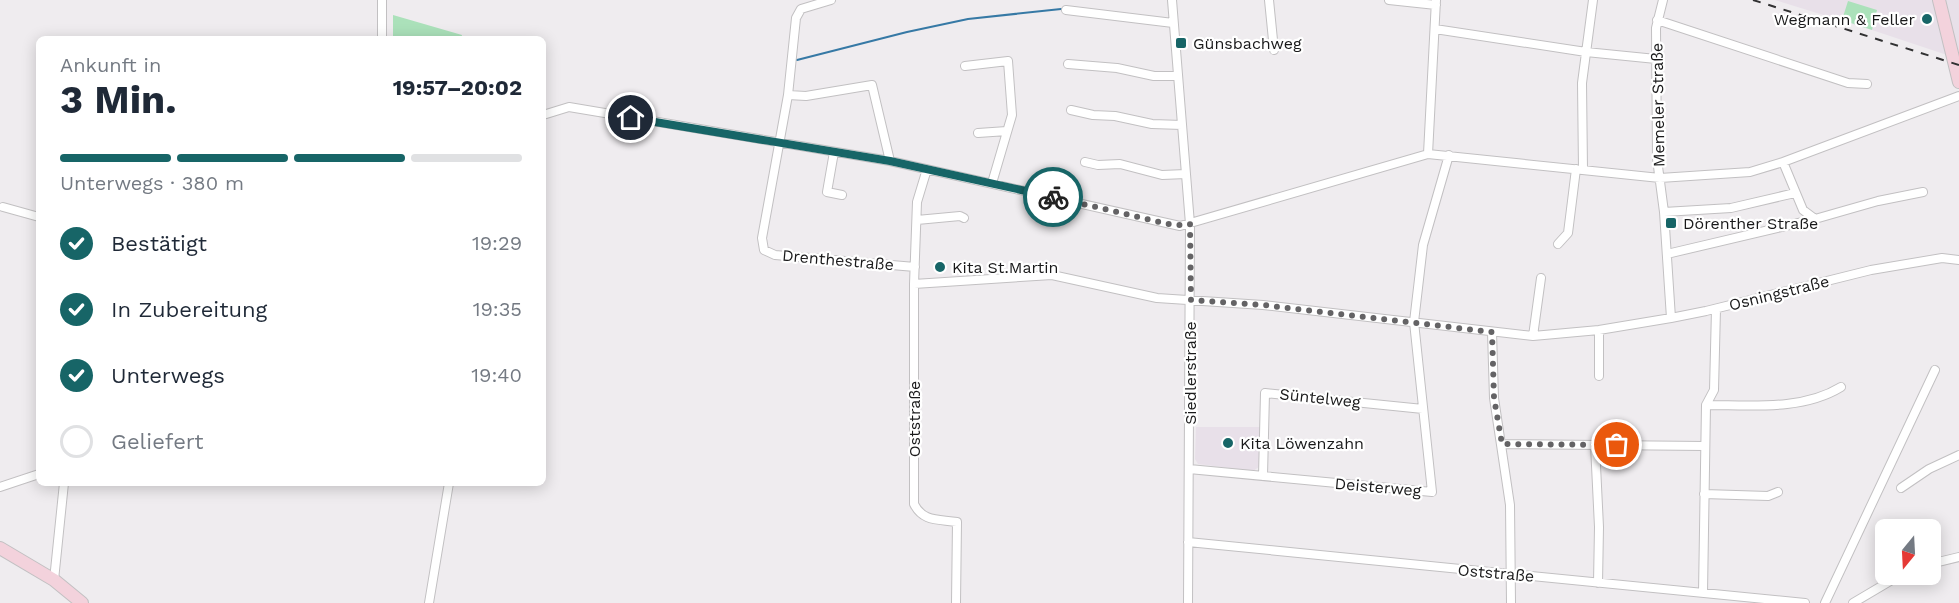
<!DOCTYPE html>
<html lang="de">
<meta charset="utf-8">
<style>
body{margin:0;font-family:"Work Sans",sans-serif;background:#f6f6f7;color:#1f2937;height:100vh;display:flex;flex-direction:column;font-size:22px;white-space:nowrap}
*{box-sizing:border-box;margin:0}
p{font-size:20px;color:#747a83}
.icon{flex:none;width:33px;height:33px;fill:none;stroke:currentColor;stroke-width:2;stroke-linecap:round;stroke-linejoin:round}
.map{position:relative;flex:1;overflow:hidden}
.panel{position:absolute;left:36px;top:36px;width:510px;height:450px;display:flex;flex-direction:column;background:#fff;border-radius:9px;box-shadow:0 3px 15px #0003}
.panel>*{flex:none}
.needle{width:39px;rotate:198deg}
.tools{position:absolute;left:1875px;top:519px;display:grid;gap:12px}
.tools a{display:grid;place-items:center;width:66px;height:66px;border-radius:9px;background:#fff;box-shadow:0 3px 15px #0003;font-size:30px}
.pin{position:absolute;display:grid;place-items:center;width:51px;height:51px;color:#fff;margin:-26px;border:3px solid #fff;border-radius:50%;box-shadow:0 2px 6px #0007}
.courier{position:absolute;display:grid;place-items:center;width:60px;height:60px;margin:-30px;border:4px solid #176567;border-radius:50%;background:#fff;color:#222;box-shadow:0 2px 8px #0007}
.headline em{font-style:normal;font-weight:700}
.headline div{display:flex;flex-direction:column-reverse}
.headline{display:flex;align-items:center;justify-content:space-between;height:102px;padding:0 24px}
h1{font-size:39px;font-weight:700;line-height:45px}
.bar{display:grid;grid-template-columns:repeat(4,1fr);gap:9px 6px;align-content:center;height:72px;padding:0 24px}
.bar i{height:8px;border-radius:4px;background:#e0e1e3}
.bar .active{background:#176567}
.bar p{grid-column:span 4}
ol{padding:0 24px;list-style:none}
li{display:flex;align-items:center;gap:18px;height:66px}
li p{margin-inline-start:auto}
li .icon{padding:6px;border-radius:50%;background:#176567;color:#fff;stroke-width:4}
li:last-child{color:#747a83}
li i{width:33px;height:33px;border:3px solid #e0e1e3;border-radius:50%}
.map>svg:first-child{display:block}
.built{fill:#e8e0e9}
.green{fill:#abe1ba}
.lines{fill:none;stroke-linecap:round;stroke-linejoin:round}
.stream{stroke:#3679a5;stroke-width:2}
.street-casing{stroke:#c2c0c2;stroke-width:10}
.secondary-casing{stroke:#c2c0c2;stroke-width:14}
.street{stroke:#fff;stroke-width:8}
.secondary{stroke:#f3d2dc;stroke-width:12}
.rail{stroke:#313132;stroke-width:2;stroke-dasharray:8 8;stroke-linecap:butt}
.done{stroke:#646365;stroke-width:6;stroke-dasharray:0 10.8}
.route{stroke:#176567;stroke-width:8}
.poi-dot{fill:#176567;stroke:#fff;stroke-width:2}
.labels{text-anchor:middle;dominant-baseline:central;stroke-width:4.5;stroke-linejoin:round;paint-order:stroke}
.poi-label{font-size:16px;fill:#19191a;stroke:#fff;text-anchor:start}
.street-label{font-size:16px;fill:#19191a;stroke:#fff}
</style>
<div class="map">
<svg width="1959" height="603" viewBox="0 0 1959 603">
<rect width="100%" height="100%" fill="#efecef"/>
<path class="built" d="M 1775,0 L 1959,0 L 1959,59 L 1872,30 Z
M 1196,427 L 1260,427 L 1259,467 L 1253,471 L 1198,464 L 1195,459 Z"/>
<path class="green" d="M 1848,1 L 1877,10 L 1872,30 L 1842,20 Z
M 393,15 L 462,35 L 461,39 L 393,39 Z"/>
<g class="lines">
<path class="stream" d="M 797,60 L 907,32 L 968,19 L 1061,9"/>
<defs>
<path id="street" d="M 831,0 L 801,9 L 796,18 L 788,95 L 762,238 L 764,250 L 775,255 L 915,267
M 1172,0 L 1190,224 L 1188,603
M 1269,0 L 1274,50
M 1389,0 L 1436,5
M 1663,0 L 1656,28 L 1657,159 L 1664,212 L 1671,318
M 1066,10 L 1173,23
M 1657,20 L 1848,83 L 1867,84
M 1435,29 L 1586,52 L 1656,59
M 382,39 L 382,0
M 1068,64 L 1117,68 L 1154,76 L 1178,76
M 965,66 L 1008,61 L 1012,115 L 992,183
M 788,95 L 806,96 L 872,85 L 890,161
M 1071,110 L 1093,115 L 1115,116 L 1152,124 L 1182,125
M 543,115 L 569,107 L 890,161 L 1180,226 L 1428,154 L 1660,178 L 1750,172 L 1783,162 L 1959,96
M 978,133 L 1007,131
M 834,152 L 827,192 L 842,195
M 1428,154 L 1436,0
M 1085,162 L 1098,165 L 1120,164 L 1162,175 L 1186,174
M 1783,162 L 1803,210 L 1815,219 L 1878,201 L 1923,192
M 927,169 L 917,202 L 914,284 L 914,504 C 923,522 938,519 957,522 L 956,603
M 1583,170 L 1582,83 L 1593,0
M 3,207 L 39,217
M 1664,212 L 1731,208 L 1795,193
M 917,220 L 960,216 L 964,218
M 1558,244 L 1568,233 L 1576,169
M 1667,254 L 1815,219
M 914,284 L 1052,275 L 1157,298 L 1263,305 L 1533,336 L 1599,330 L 1671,318 L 1706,311 L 1871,270 L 1942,258 L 1959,260
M 1599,330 L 1599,376
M 1492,332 L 1494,398 L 1510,505 L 1511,603
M 1533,336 L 1541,278
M 1706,405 C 1750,405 1802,411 1841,387
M 1502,444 L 1705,446
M 1595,445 L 1599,527 L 1598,583
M 1189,469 L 1432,492 L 1414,322 L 1423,245 L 1449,155
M 1263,476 L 1265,393 L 1423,409
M 0,487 L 39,474
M 1901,488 L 1929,469 L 1959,455
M 1704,494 L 1768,496 L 1778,492
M 1188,542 L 1805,603
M 1930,564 L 1959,557
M 54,580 L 64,483
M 1703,593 L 1706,405 L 1714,390 L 1716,309
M 429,603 L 449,483
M 1825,603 L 1935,370
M 1853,603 L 1902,574"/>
<path id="secondary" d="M 1939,0 L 1959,82
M 0,548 L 54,580 L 82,603"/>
</defs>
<use href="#street" class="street-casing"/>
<use href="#secondary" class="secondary-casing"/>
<use href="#street" class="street"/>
<use href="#secondary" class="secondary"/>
<path class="rail" d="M 1753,0 L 1959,65"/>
</g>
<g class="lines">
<path class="done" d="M 1053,197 L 1168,224 L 1180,225 L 1190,224 L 1191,300 L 1263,305 L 1492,332 L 1494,398 L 1502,444 L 1617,445"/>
<path class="route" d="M 631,118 L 890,161 L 1053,197"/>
</g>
<g class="poi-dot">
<circle cx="1927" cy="19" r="6"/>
<rect x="1175" y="37" width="12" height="12" rx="3"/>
<rect x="1665" y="217" width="12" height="12" rx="3"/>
<circle cx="940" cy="267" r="6"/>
<circle cx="1228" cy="443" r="6"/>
</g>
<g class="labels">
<g class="poi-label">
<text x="1915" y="19" text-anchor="end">Wegmann &amp; Feller</text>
<text x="1193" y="43">Günsbachweg</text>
<text x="1683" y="223">Dörenther Straße</text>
<text x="952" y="267">Kita St.Martin</text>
<text x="1240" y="443">Kita Löwenzahn</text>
</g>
<g class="street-label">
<text transform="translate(1658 105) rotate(-91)">Memeler Straße</text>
<text transform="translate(838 260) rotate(5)">Drenthestraße</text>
<text transform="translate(1779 293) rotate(-14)">Osningstraße</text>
<text transform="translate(1190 373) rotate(-90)">Siedlerstraße</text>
<text transform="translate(1320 398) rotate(6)">Süntelweg</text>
<text transform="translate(914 419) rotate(-90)">Oststraße</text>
<text transform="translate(1378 487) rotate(5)">Deisterweg</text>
<text transform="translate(1496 573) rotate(5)">Oststraße</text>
</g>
</g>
</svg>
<div class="tools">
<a><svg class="needle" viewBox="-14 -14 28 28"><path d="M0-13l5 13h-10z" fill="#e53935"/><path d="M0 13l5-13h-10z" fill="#747a83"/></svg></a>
</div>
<div class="pin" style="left:1617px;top:445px;background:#ea580c"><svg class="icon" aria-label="bag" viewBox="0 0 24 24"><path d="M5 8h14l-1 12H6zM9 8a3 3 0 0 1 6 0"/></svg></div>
<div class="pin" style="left:631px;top:118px;background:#1f2937"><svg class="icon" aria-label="home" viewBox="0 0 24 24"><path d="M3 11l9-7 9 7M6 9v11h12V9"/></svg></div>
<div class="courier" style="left:1053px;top:197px"><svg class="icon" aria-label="bike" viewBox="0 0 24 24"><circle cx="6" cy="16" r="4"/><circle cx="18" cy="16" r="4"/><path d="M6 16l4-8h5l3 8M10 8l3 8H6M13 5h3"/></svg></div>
<section class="panel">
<div class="headline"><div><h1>3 Min.</h1><p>Ankunft in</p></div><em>19:57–20:02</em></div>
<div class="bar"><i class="active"></i><i class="active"></i><i class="active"></i><i></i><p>Unterwegs · 380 m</p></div>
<ol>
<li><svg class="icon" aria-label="check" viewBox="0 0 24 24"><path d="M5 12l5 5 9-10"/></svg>Bestätigt<p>19:29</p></li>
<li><svg class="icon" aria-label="check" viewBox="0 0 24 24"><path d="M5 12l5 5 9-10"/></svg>In Zubereitung<p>19:35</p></li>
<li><svg class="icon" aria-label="check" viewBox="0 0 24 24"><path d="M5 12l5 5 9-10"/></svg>Unterwegs<p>19:40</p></li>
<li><i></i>Geliefert</li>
</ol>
</section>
</div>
